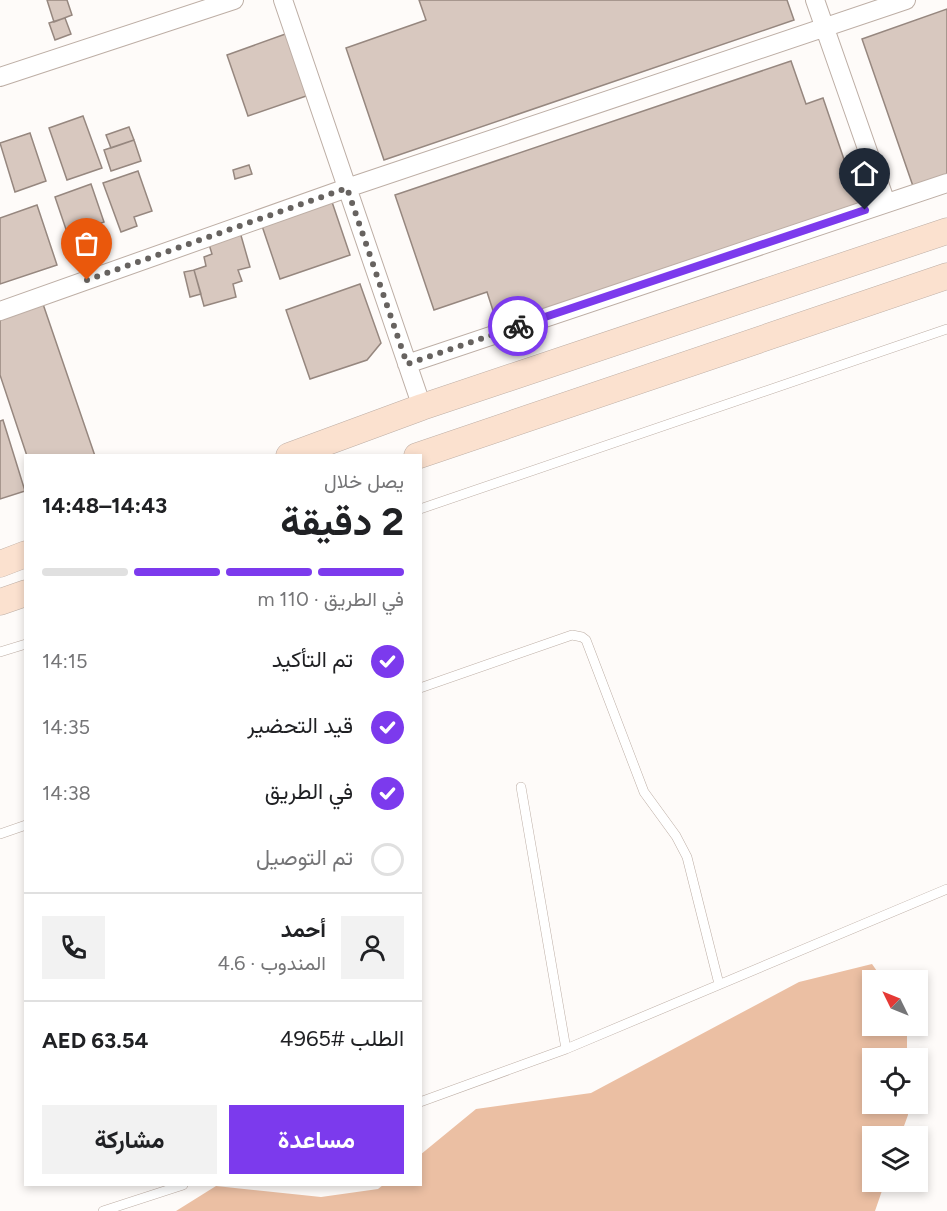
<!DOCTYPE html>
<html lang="ar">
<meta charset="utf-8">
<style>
body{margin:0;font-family:Figtree,Vazirmatn,sans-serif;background:#f2f2f2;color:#202124;direction:rtl;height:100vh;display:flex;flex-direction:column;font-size:22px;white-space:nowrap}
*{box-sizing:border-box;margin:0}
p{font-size:20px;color:#757577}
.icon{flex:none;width:33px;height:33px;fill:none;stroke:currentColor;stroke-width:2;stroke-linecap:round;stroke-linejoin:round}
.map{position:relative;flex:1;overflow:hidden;direction:ltr}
.details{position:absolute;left:24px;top:454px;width:398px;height:732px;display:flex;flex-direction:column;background:#fff;border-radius:0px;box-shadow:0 3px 9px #0003;direction:rtl}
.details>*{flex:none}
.needle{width:39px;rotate:313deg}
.tools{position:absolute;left:862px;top:970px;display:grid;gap:12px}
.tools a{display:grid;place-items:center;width:66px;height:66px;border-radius:0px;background:#fff;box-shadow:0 3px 9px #0003;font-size:30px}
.pin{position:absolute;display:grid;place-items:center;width:51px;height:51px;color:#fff;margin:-62px -26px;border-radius:50% 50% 50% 0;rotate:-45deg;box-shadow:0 0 6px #0007}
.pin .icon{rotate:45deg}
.courier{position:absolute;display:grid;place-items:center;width:60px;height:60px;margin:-30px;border:4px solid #7c3aed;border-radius:50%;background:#fff;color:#222;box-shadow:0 2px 8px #0007}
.headline em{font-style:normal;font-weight:700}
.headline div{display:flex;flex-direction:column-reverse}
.headline{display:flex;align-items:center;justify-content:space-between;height:102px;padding:0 18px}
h1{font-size:39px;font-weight:700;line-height:45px}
.bar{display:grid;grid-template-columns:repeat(4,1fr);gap:9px 6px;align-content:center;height:72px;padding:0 18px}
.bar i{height:8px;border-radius:4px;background:#e0e0e0}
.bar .selected{background:#7c3aed}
.bar p{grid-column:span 4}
.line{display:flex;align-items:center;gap:15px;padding:0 18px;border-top:2px solid #e0e0e0}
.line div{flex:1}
.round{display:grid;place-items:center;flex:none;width:63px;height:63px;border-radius:0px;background:#f2f2f2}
ol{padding:0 18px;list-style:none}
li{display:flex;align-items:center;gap:18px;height:66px}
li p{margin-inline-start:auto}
li .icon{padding:6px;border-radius:50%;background:#7c3aed;color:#fff;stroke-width:4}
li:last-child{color:#757577}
li i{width:33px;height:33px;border:3px solid #e0e0e0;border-radius:50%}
.action{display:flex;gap:12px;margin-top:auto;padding:12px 18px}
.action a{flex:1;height:69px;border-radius:0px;background:#7c3aed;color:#fff;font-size:24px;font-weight:700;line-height:69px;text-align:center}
.action a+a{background:#f2f2f2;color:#202124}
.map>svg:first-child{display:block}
.green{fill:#ebbfa3}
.building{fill:#d8c8bf;stroke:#96877f;stroke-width:1.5}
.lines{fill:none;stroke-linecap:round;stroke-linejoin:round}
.service-casing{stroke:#bdaea5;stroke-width:10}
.minor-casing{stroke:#bdaea5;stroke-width:20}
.secondary-casing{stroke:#bdaea5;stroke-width:27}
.service{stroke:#fff;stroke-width:9}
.minor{stroke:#fff;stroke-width:18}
.secondary{stroke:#fbe1cf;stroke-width:26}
.done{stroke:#676360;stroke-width:6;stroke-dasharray:0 10.8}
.route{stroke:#7c3aed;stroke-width:8}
</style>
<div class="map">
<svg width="947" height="1211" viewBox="0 0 947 1211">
<rect width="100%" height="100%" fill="#fefbf9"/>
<path class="green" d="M 872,964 L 884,981 L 873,981 L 873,1026 L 907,1026 L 907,1059 L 873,1059 L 873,1104 L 908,1104 L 908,1115 L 900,1137 L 873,1137 L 873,1182 L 885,1182 L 875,1211 L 176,1211 L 216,1186 L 321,1197 L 378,1189 L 383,1185 L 420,1185 L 420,1155 L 476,1109 L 591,1093 L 799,982 Z"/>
<path class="building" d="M 47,0 L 67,0 L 72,15 L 54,22 Z
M 419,0 L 787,0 L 794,20 L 384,160 L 346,48 L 426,20 Z
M 947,9 L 947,178 L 914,189 L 862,39 Z
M 65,18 L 71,34 L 55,40 L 49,23 Z
M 291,32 L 312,94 L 248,116 L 227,55 Z
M 791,61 L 806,104 L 823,98 L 860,206 L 499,329 L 487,292 L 434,310 L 395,195 Z
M 83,116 L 102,168 L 67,180 L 49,128 Z
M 129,127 L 134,140 L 111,148 L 106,135 Z
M 30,133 L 46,181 L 15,192 L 0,143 Z
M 134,140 L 141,161 L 111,171 L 104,150 Z
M 249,165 L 252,174 L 235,179 L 233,170 Z
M 138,171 L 152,211 L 134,217 L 137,226 L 121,232 L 103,183 Z
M 91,184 L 104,222 L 84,229 L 87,238 L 71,244 L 55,197 Z
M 331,199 L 350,255 L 280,279 L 261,223 Z
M 37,205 L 57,265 L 0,284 L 0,218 Z
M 240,232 L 250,267 L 238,270 L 242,281 L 233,284 L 236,297 L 204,306 L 194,270 L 206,266 L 204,257 L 212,254 L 208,241 Z
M 194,270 L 201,294 L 190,297 L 184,272 Z
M 360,284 L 381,343 L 367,360 L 310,379 L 286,310 Z
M 43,304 L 95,456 L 27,456 L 0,375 L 0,319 Z
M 3,420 L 25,491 L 0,499 L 0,421 Z"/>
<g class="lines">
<defs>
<path id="service" d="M 420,509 L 947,329
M 0,652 L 26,644
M 420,688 L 572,635 L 582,637 L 586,640 L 644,792 L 676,836 L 687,857 L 719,984
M 521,787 L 566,1049
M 0,834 L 26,825
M 420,1102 L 566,1049 L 947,889
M 103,1211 L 183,1185"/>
<path id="minor" d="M 283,0 L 422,407
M 815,0 L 886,203
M 0,77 L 234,0
M 0,311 L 347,188 L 906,0
M 407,364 L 947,183"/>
<path id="secondary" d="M 289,456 L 422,407 L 947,231
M 417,456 L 947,276
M 0,564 L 26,554
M 0,602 L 26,593"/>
</defs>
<use href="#service" class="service-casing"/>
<use href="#minor" class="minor-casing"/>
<use href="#secondary" class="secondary-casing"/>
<use href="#service" class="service"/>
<use href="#minor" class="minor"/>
<use href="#secondary" class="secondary"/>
</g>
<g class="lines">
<path class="done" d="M 87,280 L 347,188 L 407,364 L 518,326"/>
<path class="route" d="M 518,326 L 865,210"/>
</g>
</svg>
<div class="tools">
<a><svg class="needle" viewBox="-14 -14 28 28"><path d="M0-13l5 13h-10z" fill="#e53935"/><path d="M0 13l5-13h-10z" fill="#757577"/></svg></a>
<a><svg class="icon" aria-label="locate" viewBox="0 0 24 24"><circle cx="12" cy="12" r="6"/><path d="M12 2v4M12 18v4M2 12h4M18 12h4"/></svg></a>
<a><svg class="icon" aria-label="layers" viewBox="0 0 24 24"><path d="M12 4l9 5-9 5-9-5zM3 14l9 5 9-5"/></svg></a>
</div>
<div class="pin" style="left:87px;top:280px;background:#ea580c"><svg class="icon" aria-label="bag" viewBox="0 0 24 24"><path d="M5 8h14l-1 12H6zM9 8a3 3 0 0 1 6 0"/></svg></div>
<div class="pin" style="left:865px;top:210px;background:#1f2937"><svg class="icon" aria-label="home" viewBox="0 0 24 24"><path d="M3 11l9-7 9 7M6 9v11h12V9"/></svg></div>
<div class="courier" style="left:518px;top:326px"><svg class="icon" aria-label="bike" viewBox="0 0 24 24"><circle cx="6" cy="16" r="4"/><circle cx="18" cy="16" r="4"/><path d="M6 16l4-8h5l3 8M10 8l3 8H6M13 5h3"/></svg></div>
<section class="details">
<div class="headline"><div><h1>2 دقيقة</h1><p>يصل خلال</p></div><em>14:43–14:48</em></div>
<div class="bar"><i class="selected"></i><i class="selected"></i><i class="selected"></i><i></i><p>في الطريق · 110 m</p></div>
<ol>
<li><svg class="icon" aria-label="check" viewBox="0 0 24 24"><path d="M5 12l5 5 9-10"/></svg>تم التأكيد<p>14:15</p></li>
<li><svg class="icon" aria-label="check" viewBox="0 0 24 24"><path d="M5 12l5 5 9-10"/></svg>قيد التحضير<p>14:35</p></li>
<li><svg class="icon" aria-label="check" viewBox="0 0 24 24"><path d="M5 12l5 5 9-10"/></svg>في الطريق<p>14:38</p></li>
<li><i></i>تم التوصيل</li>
</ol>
<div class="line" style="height:108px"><a class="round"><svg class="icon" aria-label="person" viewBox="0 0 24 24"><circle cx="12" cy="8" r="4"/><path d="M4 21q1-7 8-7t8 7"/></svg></a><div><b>أحمد</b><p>المندوب · 4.6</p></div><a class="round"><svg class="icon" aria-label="phone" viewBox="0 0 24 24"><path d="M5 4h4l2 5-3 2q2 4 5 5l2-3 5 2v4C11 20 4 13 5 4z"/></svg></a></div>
<div class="line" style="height:78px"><div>الطلب #4965</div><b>AED 63.54</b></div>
<div class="action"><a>مساعدة</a><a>مشاركة</a></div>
</section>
</div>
